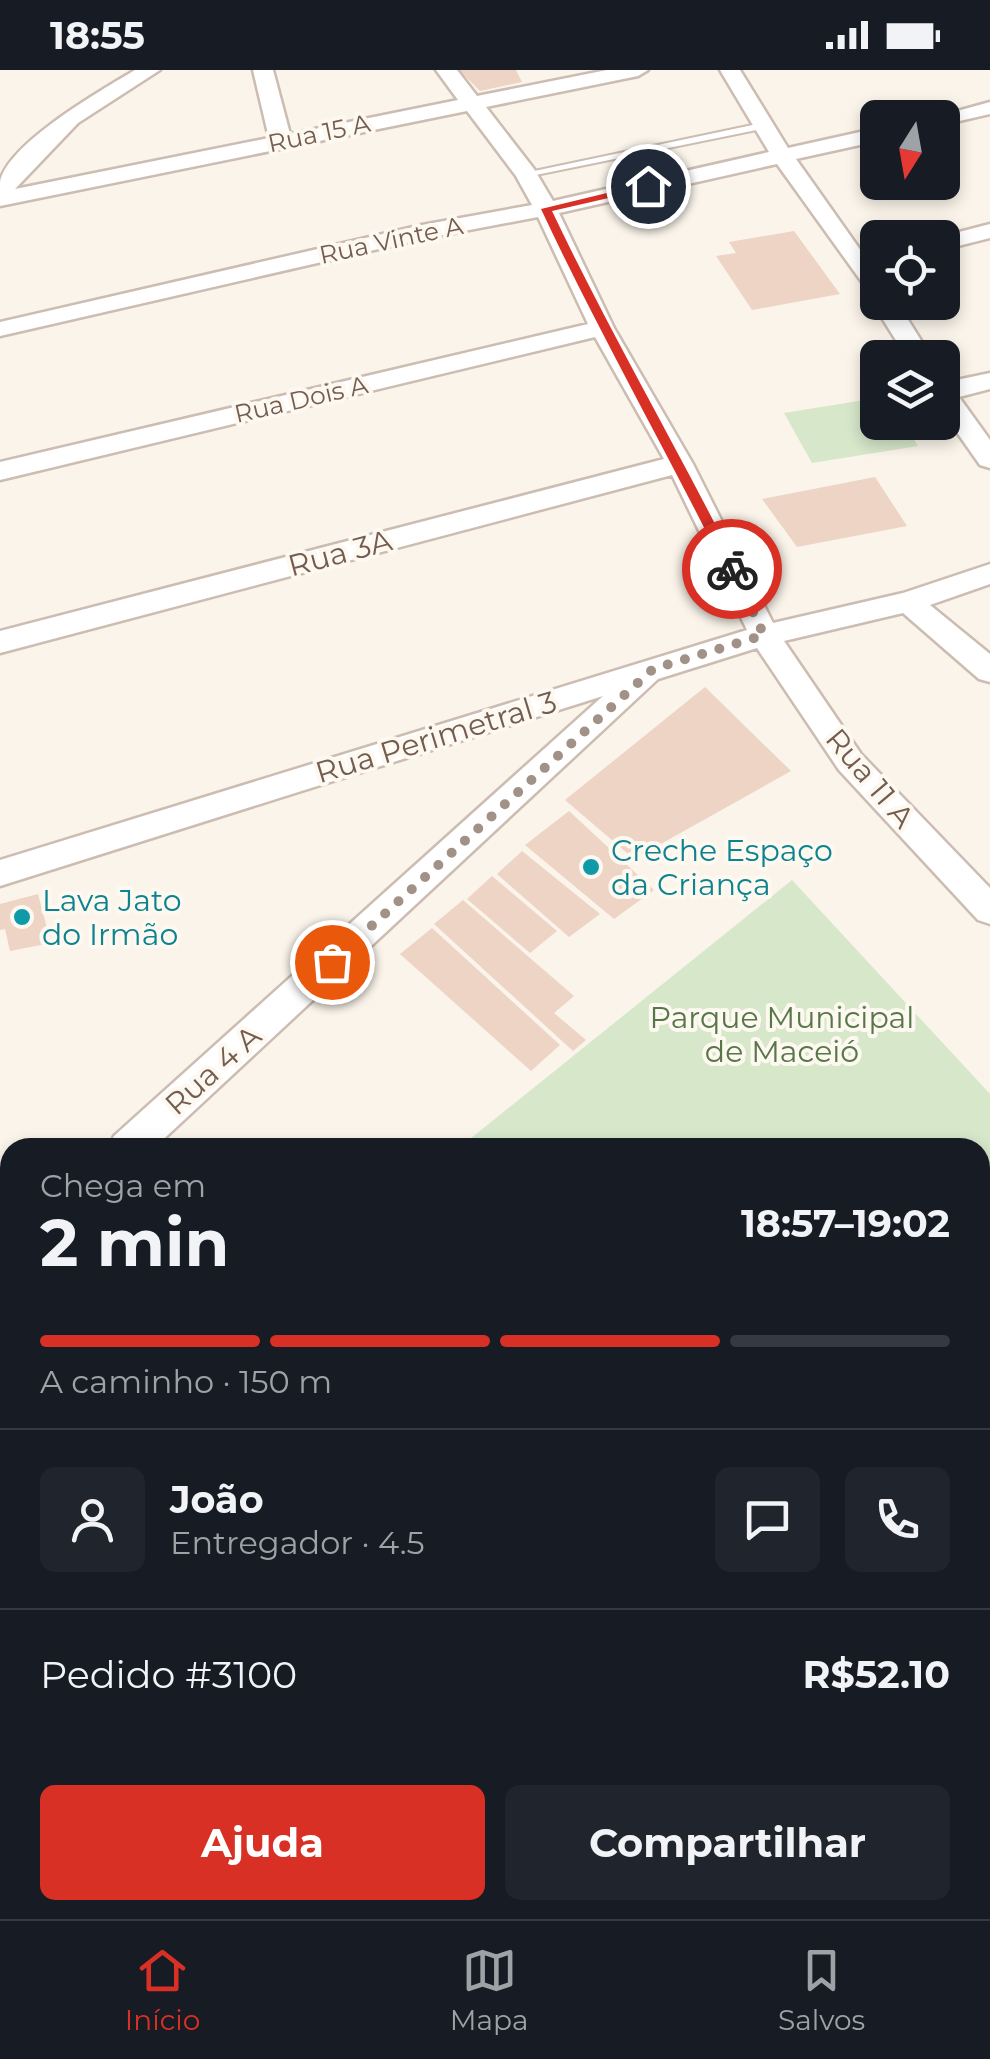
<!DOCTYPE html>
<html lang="pt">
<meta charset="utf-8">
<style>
body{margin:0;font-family:Montserrat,sans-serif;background:#20242c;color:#f1f3f6;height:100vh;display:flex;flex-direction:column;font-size:38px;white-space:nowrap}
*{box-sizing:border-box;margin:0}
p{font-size:32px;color:#9ea1a6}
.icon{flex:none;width:55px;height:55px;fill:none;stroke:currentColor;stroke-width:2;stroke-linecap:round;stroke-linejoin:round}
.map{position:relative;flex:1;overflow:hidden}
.panel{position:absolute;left:0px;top:1068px;width:990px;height:782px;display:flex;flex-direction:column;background:#171b24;border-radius:30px 30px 0 0;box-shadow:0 5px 15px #0003}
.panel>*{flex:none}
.needle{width:65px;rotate:191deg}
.fabs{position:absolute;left:860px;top:30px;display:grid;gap:20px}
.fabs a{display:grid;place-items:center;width:100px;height:100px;border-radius:15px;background:#171b24;box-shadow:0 5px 15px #0003;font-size:50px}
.pin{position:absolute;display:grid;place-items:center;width:85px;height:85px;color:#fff;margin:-42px;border:5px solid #fff;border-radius:50%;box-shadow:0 2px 10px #0007}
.courier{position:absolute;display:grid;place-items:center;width:100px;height:100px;margin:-50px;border:8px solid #d93025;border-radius:50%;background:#fff;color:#222;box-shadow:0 2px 12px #0007}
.summary em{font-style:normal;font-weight:700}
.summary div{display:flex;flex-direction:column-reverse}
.summary{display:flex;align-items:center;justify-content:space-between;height:170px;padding:0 40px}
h1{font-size:65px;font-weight:700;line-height:75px}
.bar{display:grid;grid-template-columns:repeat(4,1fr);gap:15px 10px;align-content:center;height:120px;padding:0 40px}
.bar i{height:12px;border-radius:8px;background:#363941}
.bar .on{background:#d93025}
.bar p{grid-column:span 4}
.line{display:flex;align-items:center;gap:25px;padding:0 40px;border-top:2px solid #363941}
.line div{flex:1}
.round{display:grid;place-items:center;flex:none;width:105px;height:105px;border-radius:15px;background:#20242c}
.button{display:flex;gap:20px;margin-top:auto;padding:20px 40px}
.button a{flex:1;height:115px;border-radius:15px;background:#d93025;color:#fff;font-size:40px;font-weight:700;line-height:115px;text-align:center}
.button a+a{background:#20242c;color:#f1f3f6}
.status{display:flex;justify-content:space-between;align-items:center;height:70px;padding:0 50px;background:#171b24;direction:ltr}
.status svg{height:28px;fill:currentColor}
.dock{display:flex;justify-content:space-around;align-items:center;height:140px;border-top:2px solid #363941;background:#171b24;font-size:28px;color:#9ea1a6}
.dock a{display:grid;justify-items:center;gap:5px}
.dock .on{color:#d93025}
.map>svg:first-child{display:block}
.green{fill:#d6e7ca}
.building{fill:#edd4c5}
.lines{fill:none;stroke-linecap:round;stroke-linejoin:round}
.service-casing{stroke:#ccbcb1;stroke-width:4}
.minor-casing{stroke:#ccbcb1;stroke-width:5}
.service{fill:#fff;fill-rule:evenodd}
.minor{fill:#fff;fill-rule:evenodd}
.route{fill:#d93025}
.done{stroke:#a29186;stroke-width:10;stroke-dasharray:0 18}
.culture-dot{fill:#0f9aa8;stroke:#fdf8f0;stroke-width:4}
.labels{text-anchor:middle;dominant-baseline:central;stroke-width:8;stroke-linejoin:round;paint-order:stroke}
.far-street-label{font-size:25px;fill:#735c50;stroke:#fdf8f0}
.street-label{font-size:30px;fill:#735c50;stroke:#fdf8f0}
.culture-label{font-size:30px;fill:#0d838f;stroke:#fdf8f0;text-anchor:start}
.park-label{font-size:30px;fill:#577749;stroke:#fdf8f0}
</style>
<div class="status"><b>18:55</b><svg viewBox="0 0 49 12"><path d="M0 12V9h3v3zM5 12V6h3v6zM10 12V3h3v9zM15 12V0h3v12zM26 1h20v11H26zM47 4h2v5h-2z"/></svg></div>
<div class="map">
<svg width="990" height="1849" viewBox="0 0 990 1849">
<rect width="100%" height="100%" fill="#faf4ea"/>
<path class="green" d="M 877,328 L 878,352 L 904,353 L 918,376 L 812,393 L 784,343 Z
M 792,810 L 990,1024 L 990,1849 L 506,1849 L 510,1840 L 980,1840 L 980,1078 L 460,1077 Z"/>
<path class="building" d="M 459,0 L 516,0 L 522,12 L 480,21 Z
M 794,161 L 840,224 L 752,240 L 716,186 L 736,183 L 729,172 Z
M 875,407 L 907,456 L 797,477 L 762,429 Z
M 705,617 L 791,701 L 634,789 L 565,730 Z
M 569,741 L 654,820 L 614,849 L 525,775 Z
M 522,781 L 600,844 L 569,867 L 497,804 Z
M 492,806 L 557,861 L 530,883 L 467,829 Z
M 38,824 L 51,873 L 10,881 L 5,859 L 0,860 L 0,834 Z
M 463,830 L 574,926 L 554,943 L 586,970 L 573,981 L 434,854 Z
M 432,858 L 560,975 L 531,1001 L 400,884 Z"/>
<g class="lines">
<defs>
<path id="service" d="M 762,53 L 767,56 L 766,58 L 526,107 L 520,104 Z"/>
<path id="minor" d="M 135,0 L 160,0 L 78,53 L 15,119 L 269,68 L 253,0 L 273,0 L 290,64 L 458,30 L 436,0 L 457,0 L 477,26 L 607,0 L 648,0 L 638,6 L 486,37 L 534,99 L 553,131 L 769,82 L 720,0 L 740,0 L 788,78 L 878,58 L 878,71 L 796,89 L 878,205 L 878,232 L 897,232 L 932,288 L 907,288 L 872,232 L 874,229 L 777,94 L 559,143 L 614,258 L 693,394 L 773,553 L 903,523 L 990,494 L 990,514 L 930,535 L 990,584 L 990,612 L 979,609 L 903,543 L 784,571 L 861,684 L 990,818 L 990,854 L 978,850 L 839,700 L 757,578 L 658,609 L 154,1078 L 109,1078 L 114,1066 L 603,626 L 0,816 L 0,790 L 747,560 L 672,405 L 0,583 L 0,561 L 664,389 L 595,267 L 0,410 L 0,392 L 588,254 L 538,147 L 422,169 L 0,266 L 0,252 L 422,155 L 532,135 L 516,106 L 467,41 L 0,136 C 0,128 0,119 0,112 C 8,73 102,20 135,0 Z
M 990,32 L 990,44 L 942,55 L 942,48 L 932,48 Z
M 990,154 L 990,168 L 942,180 L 942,168 L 936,168 Z
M 990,303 L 990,319 L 959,327 L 990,370 L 990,398 L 980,395 L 942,341 L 942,313 Z
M 10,1166 L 10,1207 L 0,1211 L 0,1170 Z
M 0,1280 L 10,1284 L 10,1343 L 0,1339 Z
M 117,1840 L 167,1840 L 164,1849 L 113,1849 Z"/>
</defs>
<use href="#service" class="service-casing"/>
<use href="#minor" class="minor-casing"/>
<use href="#service" class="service"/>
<use href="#minor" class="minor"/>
</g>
<path class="route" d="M 648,113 L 652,118 L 552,141 C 610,263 678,379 738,499 L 732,504 L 725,499 C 665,378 598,261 541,139 Z"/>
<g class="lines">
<path class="done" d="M 332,892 L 653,599 L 764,565 L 732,499"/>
</g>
<g class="culture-dot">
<circle cx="591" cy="797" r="10"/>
<circle cx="22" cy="847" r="10"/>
</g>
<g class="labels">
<g class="far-street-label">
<text transform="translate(319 63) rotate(-12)">Rua 15 A</text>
<text transform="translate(391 170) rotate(-12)">Rua Vinte A</text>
<text transform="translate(301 329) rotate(-13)">Rua Dois A</text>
</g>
<g class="street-label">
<text transform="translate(340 483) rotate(-15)">Rua 3A</text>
<text transform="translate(436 667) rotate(-17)">Rua Perimetral 3</text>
<text transform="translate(870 708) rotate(50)">Rua 11 A</text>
<text transform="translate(213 1000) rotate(-42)">Rua 4 A</text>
</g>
<g class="culture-label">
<text x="611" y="780">Creche Espaço<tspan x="611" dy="34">da Criança</tspan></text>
<text x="42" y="830">Lava Jato<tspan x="42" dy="34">do Irmão</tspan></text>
</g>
<g class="park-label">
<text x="782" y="947">Parque Municipal<tspan x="782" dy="34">de Maceió</tspan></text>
</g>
</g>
</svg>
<div class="fabs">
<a><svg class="needle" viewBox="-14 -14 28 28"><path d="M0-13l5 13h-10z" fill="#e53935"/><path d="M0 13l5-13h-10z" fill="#9ea1a6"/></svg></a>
<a><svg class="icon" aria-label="locate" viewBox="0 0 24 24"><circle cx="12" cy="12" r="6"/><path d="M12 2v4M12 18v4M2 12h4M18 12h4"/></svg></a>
<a><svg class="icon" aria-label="layers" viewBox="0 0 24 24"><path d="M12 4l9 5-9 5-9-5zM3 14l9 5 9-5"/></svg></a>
</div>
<div class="pin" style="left:332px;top:892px;background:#ea580c"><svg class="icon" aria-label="bag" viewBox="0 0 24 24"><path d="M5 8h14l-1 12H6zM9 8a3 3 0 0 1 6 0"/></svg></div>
<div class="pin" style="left:648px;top:116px;background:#1f2937"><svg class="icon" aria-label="home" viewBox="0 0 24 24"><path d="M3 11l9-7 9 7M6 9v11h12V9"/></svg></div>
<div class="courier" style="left:732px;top:499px"><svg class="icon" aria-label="bike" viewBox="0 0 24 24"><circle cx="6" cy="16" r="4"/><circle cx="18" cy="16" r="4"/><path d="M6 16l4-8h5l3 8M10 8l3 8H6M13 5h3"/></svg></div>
<section class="panel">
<div class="summary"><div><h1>2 min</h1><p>Chega em</p></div><em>18:57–19:02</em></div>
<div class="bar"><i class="on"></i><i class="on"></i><i class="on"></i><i></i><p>A caminho · 150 m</p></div>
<div class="line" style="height:180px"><a class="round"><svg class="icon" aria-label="person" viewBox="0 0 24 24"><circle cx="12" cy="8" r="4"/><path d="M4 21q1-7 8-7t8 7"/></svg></a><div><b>João</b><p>Entregador · 4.5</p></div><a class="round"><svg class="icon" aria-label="chat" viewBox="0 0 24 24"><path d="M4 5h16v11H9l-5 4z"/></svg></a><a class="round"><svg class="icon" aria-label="phone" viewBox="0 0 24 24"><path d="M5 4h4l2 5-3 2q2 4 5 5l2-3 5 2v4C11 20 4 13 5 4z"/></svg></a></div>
<div class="line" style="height:130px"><div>Pedido #3100</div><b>R$52.10</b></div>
<div class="button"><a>Ajuda</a><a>Compartilhar</a></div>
</section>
</div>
<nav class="dock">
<a class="on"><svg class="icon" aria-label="home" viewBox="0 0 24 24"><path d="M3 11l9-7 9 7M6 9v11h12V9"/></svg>Início</a>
<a><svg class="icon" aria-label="map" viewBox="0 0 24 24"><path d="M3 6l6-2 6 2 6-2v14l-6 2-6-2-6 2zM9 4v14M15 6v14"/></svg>Mapa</a>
<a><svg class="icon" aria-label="saved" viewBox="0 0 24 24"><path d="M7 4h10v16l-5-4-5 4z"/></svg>Salvos</a>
</nav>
